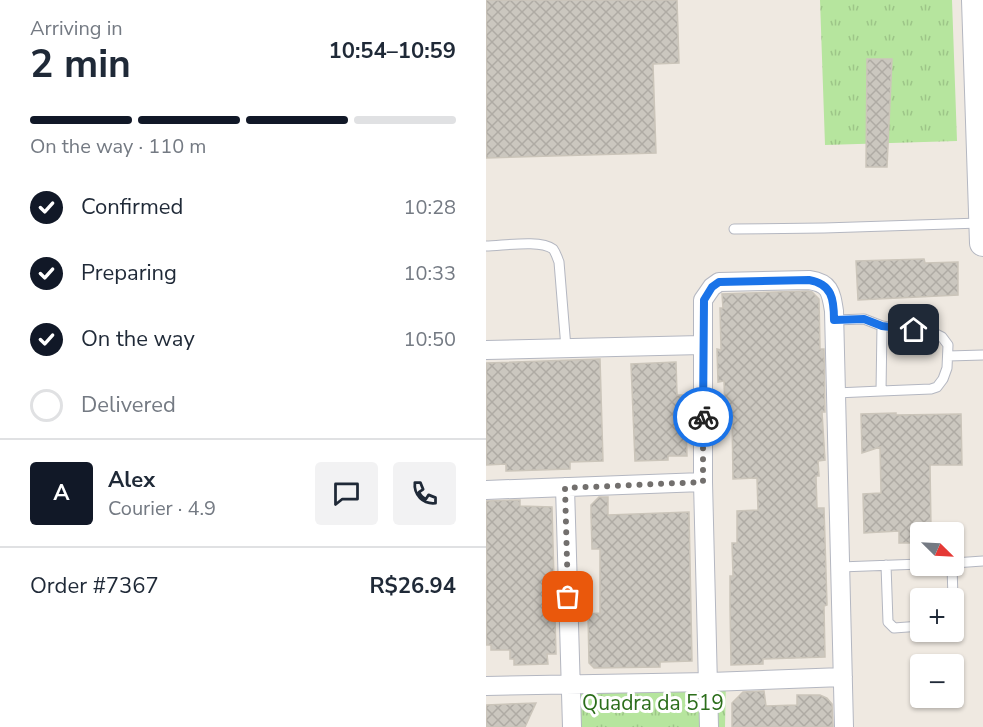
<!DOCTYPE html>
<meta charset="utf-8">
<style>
body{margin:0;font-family:"Nunito Sans",sans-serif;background:#f2f2f3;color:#1f2937;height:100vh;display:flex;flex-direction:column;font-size:22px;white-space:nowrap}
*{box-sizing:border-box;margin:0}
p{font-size:20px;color:#747a83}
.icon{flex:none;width:33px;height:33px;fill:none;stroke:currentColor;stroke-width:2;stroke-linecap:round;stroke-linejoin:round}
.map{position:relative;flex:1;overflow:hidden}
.side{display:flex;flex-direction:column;background:#fff;width:486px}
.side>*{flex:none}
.needle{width:39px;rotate:114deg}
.buttons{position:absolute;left:424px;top:522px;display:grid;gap:12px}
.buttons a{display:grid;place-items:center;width:54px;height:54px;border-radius:6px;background:#fff;box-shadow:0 2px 4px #0004;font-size:30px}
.pin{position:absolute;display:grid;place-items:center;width:51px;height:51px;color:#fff;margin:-26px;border-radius:12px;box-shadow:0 3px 9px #0006}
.courier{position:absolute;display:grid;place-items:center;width:60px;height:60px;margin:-30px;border:4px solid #1a73e8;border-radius:50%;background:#fff;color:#222;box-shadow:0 2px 8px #0007}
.headline em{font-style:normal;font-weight:700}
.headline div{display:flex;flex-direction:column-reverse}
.headline{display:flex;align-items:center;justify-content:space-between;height:102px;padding:0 30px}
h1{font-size:39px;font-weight:700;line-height:45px}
.bar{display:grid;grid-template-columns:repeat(4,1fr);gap:9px 6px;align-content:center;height:72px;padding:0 30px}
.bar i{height:8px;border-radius:4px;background:#e0e1e3}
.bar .selected{background:#111827}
.bar p{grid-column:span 4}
.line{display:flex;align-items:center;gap:15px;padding:0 30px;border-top:2px solid #e0e1e3}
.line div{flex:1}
.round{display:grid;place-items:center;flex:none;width:63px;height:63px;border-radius:6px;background:#f2f2f3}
ol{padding:0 30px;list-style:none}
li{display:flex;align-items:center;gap:18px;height:66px}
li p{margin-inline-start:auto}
li .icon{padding:6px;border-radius:50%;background:#111827;color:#fff;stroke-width:4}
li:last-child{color:#747a83}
li i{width:33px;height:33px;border:3px solid #e0e1e3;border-radius:50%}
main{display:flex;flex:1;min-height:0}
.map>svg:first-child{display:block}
.park{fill:url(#park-tufts)}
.building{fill:url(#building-cross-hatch);stroke:#cbc5ba;stroke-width:1.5}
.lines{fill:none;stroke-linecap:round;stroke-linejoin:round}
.lane-casing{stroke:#b4b7c1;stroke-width:11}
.street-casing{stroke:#b4b7c1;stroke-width:20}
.secondary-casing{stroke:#b4b7c1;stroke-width:28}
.lane{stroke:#fff;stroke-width:9}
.street{stroke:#fff;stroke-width:18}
.secondary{stroke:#fff;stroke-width:26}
.done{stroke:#726f6d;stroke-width:6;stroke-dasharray:0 10.8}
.route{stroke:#1a73e8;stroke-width:8}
.labels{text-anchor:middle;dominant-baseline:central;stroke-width:6;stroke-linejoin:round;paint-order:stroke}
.park-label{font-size:21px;fill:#2c6e1b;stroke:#fff}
</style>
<main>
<section class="side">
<div class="headline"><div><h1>2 min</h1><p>Arriving in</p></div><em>10:54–10:59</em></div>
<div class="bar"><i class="selected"></i><i class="selected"></i><i class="selected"></i><i></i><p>On the way · 110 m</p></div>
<ol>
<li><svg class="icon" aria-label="check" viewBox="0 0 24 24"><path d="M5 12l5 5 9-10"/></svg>Confirmed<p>10:28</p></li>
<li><svg class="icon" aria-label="check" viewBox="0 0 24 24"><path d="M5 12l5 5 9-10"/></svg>Preparing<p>10:33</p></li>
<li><svg class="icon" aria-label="check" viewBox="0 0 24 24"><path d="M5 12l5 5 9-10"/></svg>On the way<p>10:50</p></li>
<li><i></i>Delivered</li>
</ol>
<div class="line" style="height:108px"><b class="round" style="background:#111827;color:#fff">A</b><div><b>Alex</b><p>Courier · 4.9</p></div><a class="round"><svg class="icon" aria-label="chat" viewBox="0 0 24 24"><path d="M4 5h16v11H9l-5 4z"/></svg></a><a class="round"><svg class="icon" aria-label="phone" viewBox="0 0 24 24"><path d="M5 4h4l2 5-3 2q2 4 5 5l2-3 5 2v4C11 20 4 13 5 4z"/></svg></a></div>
<div class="line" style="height:78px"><div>Order #7367</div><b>R$26.94</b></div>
</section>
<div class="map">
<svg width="497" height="727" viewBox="0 0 497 727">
<defs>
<pattern id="park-tufts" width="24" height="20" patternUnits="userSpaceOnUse" patternTransform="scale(1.5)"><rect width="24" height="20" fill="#b6e59e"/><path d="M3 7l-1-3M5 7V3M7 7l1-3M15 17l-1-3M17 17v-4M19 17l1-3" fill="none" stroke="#9dc588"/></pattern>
<pattern id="building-cross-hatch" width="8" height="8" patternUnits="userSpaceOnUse" patternTransform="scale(1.5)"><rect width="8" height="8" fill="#cbc7bf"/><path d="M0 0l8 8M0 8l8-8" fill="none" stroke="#afaba4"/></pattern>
</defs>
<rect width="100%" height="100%" fill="#efe9e1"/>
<path class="park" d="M 334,0 L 466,0 L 471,141 L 339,145 Z
M 240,678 L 239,727 L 95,727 L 94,679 Z"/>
<path class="building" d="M 0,0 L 191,0 L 193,63 L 167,64 L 170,153 L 0,158 Z
M 381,59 L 406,59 L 401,167 L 380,167 Z
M 438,259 L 439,263 L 472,262 L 472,295 L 372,300 L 370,261 Z
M 322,291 L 326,292 L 333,299 L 334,349 L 338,349 L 339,412 L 336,412 L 339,460 L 332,461 L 333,476 L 330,476 L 331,508 L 338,508 L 341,605 L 338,606 L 339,657 L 277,659 L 277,664 L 245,665 L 244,606 L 244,576 L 247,576 L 246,543 L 251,543 L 251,511 L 272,510 L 271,478 L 247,479 L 246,414 L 239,414 L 238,381 L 232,382 L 231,349 L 235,350 L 234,308 L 237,308 L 236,294 Z
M 114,359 L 117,461 L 84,462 L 84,469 L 20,471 L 20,464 L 0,465 L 0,363 Z
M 190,362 L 191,395 L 199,395 L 201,456 L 182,456 L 182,460 L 149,461 L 145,364 Z
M 410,413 L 410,415 L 475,414 L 476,465 L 444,465 L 445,529 L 429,529 L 430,543 L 413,543 L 413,531 L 378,533 L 377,494 L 395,493 L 394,447 L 376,453 L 375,414 Z
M 113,497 L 122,497 L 122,515 L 203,512 L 206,661 L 174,662 L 174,667 L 108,668 L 103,663 L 102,614 L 114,613 L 114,549 L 106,549 L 105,514 L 105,505 Z
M 34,500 L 34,506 L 66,507 L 70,654 L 61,654 L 62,664 L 28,665 L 28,659 L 24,659 L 24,650 L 5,650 L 5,645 L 0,645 L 0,501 Z
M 278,691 L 280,706 L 311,705 L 311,695 L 334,695 L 341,698 L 346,704 L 347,727 L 246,727 L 246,703 L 257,692 Z
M 50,703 L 39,727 L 0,727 L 0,705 Z"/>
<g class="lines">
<defs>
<path id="lane" d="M 248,229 L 338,228 L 494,223
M 0,246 C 16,246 54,239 67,249 C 70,253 71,257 73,262 L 80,348
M 348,320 L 378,319 L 396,326 L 448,333 L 456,337 L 462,345 L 461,368 L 457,379 L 451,387 L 445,389 L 395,391 L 396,326
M 462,356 L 497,355
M 350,393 L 395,391
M 468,563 L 497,561
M 400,565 L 402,622 L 408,628 L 435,626
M 466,566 L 467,598
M 354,567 L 435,564
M 468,613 L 468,615"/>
<path id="street" d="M 0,350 L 216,345
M 79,487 L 86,727
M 0,490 L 217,482
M 0,686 L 224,682 L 357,677
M 223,727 L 217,482 L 217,300 L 226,287 L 233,282 L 323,280 C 344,283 345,292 348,311 L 358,727"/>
<path id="secondary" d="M 489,0 L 497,243"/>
</defs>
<use href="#lane" class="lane-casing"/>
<use href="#street" class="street-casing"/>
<use href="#secondary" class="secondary-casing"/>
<use href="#lane" class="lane"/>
<use href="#street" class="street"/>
<use href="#secondary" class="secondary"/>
</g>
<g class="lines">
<path class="done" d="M 82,597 L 79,488 L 217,482 L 217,417"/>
<path class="route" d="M 217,417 L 218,300 L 226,287 L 233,282 L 323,280 C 346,284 348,299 348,320 L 378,319 L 396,326 L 428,330"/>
</g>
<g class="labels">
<g class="park-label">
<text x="167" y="703">Quadra da 519</text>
</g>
</g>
</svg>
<div class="buttons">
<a><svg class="needle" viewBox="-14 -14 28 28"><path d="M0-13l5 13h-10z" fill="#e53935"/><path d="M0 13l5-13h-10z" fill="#747a83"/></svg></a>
<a>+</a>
<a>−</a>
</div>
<div class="pin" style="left:82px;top:597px;background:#ea580c"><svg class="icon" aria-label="bag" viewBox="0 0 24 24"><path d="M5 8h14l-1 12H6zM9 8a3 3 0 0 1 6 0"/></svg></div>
<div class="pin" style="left:428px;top:330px;background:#1f2937"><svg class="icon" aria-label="home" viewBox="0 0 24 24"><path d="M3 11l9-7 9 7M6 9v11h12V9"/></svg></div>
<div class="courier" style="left:217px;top:417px"><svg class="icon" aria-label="bike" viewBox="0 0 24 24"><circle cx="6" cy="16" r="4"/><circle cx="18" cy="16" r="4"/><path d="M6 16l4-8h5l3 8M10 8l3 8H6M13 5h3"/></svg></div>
</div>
</main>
